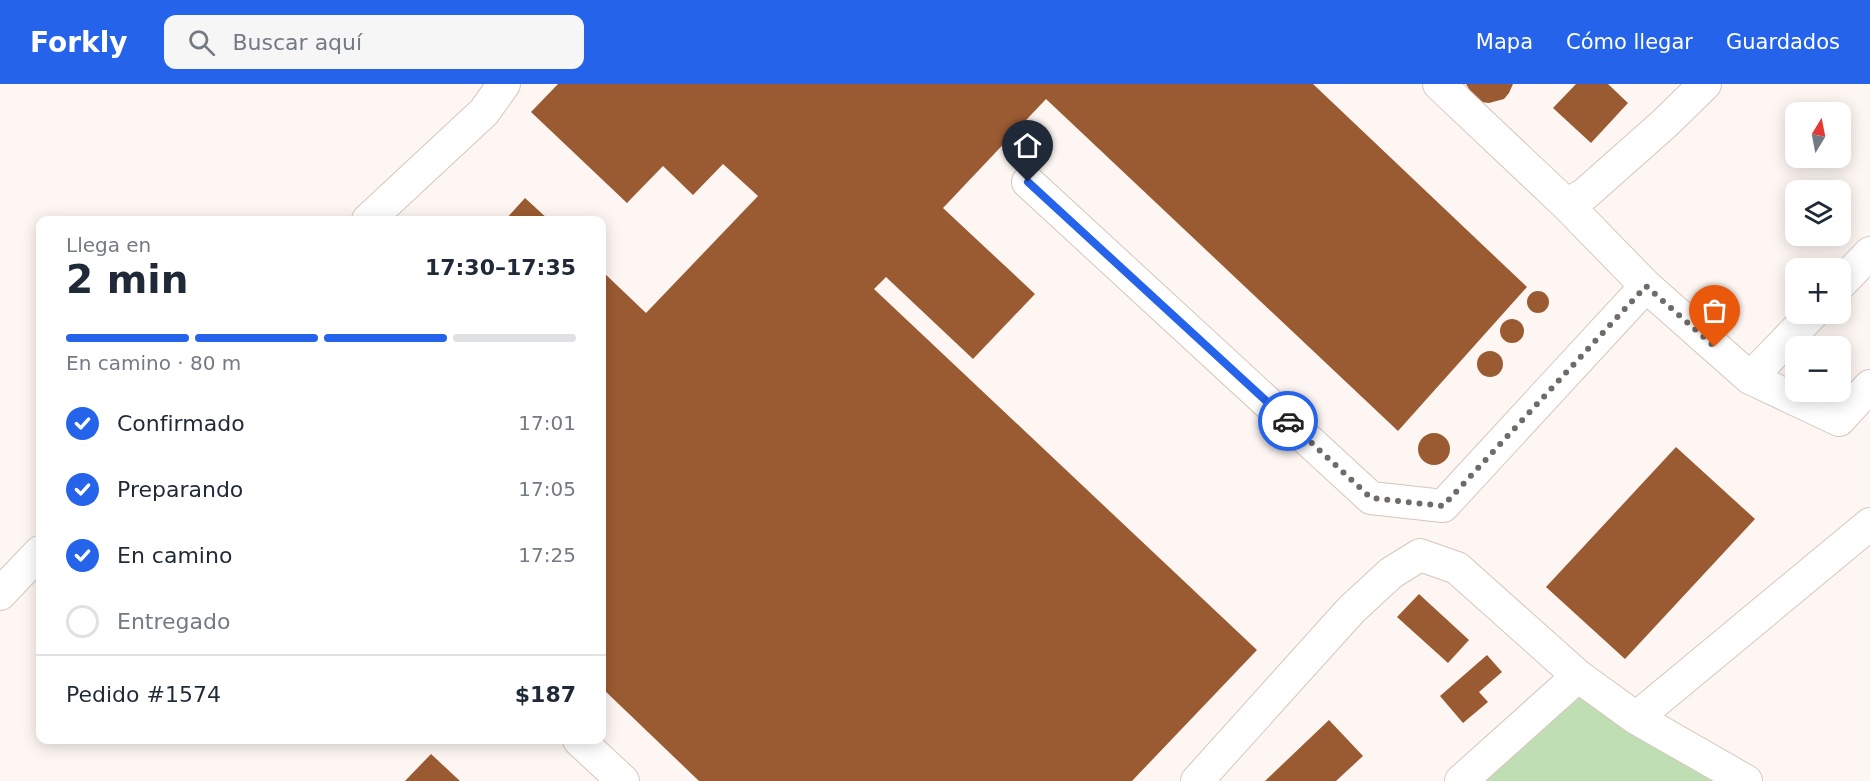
<!DOCTYPE html>
<html lang="es">
<meta charset="utf-8">
<style>
body{margin:0;font-family:"DejaVu Sans",sans-serif;background:#f6f6f7;color:#1f2937;height:100vh;display:flex;flex-direction:column;font-size:22px;white-space:nowrap}
*{box-sizing:border-box;margin:0}
p{font-size:20px;color:#747a83}
.icon{flex:none;width:33px;height:33px;fill:none;stroke:currentColor;stroke-width:2;stroke-linecap:round;stroke-linejoin:round}
.map{position:relative;flex:1;overflow:hidden}
.details{position:absolute;left:36px;top:132px;width:570px;height:528px;display:flex;flex-direction:column;background:#fff;border-radius:12px;box-shadow:0 3px 15px #0003}
.details>*{flex:none}
.needle{width:39px;rotate:10deg}
.tools{position:absolute;left:1785px;top:18px;display:grid;gap:12px}
.tools a{display:grid;place-items:center;width:66px;height:66px;border-radius:12px;background:#fff;box-shadow:0 3px 15px #0003;font-size:30px}
.pin{position:absolute;display:grid;place-items:center;width:51px;height:51px;color:#fff;margin:-62px -26px;border-radius:50% 50% 50% 0;rotate:-45deg;box-shadow:0 0 6px #0007}
.pin .icon{rotate:45deg}
.courier{position:absolute;display:grid;place-items:center;width:60px;height:60px;margin:-30px;border:4px solid #2563eb;border-radius:50%;background:#fff;color:#222;box-shadow:0 2px 8px #0007}
.headline em{font-style:normal;font-weight:700}
.headline div{display:flex;flex-direction:column-reverse}
.headline{display:flex;align-items:center;justify-content:space-between;height:102px;padding:0 30px}
h1{font-size:39px;font-weight:700;line-height:45px}
.bar{display:grid;grid-template-columns:repeat(4,1fr);gap:9px 6px;align-content:center;height:72px;padding:0 30px}
.bar i{height:8px;border-radius:4px;background:#e0e1e3}
.bar .active{background:#2563eb}
.bar p{grid-column:span 4}
.line{display:flex;align-items:center;gap:15px;padding:0 30px;border-top:2px solid #e0e1e3}
.line div{flex:1}
ol{padding:0 30px;list-style:none}
li{display:flex;align-items:center;gap:18px;height:66px}
li p{margin-inline-start:auto}
li .icon{padding:6px;border-radius:50%;background:#2563eb;color:#fff;stroke-width:4}
li:last-child{color:#747a83}
li i{width:33px;height:33px;border:3px solid #e0e1e3;border-radius:50%}
header{display:flex;align-items:center;gap:36px;box-sizing:border-box;height:84px;padding:0 30px;background:#2563eb;color:#fff}
header strong{font-size:28px}
nav{display:flex;gap:33px;margin-inline-start:auto;font-size:21px}
.search{width:420px;height:54px;background:#f6f6f7;display:flex;align-items:center;gap:15px;box-sizing:border-box;padding:0 21px;border-radius:12px;color:#747a83;font-size:22px}
.map>svg:first-child{display:block}
.green{fill:#bfdeb3}
.building{fill:#9b5b32}
.lines{fill:none;stroke-linecap:round;stroke-linejoin:round}
.minor-casing{stroke:#d7c6bc;stroke-width:34}
.minor{stroke:#fff;stroke-width:32}
.done{stroke:#716b67;stroke-width:6;stroke-dasharray:0 10.8}
.route{stroke:#2563eb;stroke-width:8}
</style>
<header>
<strong>Forkly</strong>
<div class="search"><svg class="icon" aria-label="search" viewBox="0 0 24 24"><circle cx="10" cy="10" r="6"/><path d="M15 15l6 6"/></svg>Buscar aquí</div>
<nav><a>Mapa</a><a>Cómo llegar</a><a>Guardados</a></nav>
</header>
<div class="map">
<svg width="1870" height="697" viewBox="0 0 1870 697">
<rect width="100%" height="100%" fill="#fdf6f2"/>
<path class="green" d="M 1590,605 L 1758,697 L 1478,697 Z"/>
<path class="building" d="M 558,0 L 1313,0 L 1527,203 L 1398,347 L 1046,15 L 943,124 L 1035,210 L 973,275 L 886,193 L 874,205 L 1257,566 L 1132,697 L 699,697 L 602,604 L 602,187 L 646,229 L 758,112 L 723,80 L 693,111 L 663,82 L 627,119 L 531,28 Z
M 1466,0 L 1513,0 L 1509,9 L 1504,15 L 1489,19 L 1481,18 L 1474,13 Z
M 1576,0 L 1608,0 L 1628,19 L 1591,59 L 1553,24 Z
M 525,114 L 549,136 L 505,136 Z
M1527 218a11 11 0 1 1 22 0a11 11 0 1 1-22 0Z
M1500 247a12 12 0 1 1 24 0a12 12 0 1 1-24 0Z
M1477 280a13 13 0 1 1 26 0a13 13 0 1 1-26 0Z
M1418 365a16 16 0 1 1 32 0a16 16 0 1 1-32 0Z
M 1676,363 L 1755,435 L 1625,575 L 1546,503 Z
M 1419,510 L 1469,556 L 1448,579 L 1397,533 Z
M 1487,571 L 1502,588 L 1479,608 L 1488,618 L 1463,639 L 1440,612 Z
M 1329,636 L 1363,672 L 1336,697 L 1265,697 Z
M 431,670 L 460,697 L 405,697 Z"/>
<g class="lines">
<defs>
<path id="minor" d="M 1439,0 L 1567,121 L 1646,202 L 1750,294 L 1839,336 L 1870,302
M 1028,98 L 1371,414 L 1443,422 L 1646,202
M 1567,121 L 1585,110 L 1664,40 L 1705,0
M 368,136 L 484,28 L 504,0
M 1840,200 L 1870,169
M 1750,294 L 1812,230
M 0,510 L 40,468
M 1636,634 L 1870,440
M 579,656 L 623,697
M 1197,697 L 1351,526 L 1391,489 L 1420,471 L 1457,484 L 1578,592 L 1636,634 L 1746,697
M 1461,697 L 1578,592"/>
</defs>
<use href="#minor" class="minor-casing"/>
<use href="#minor" class="minor"/>
</g>
<g class="lines">
<path class="done" d="M 1288,337 L 1371,414 L 1443,422 L 1646,202 L 1715,263"/>
<path class="route" d="M 1028,98 L 1288,337"/>
</g>
</svg>
<div class="tools">
<a><svg class="needle" viewBox="-14 -14 28 28"><path d="M0-13l5 13h-10z" fill="#e53935"/><path d="M0 13l5-13h-10z" fill="#747a83"/></svg></a>
<a><svg class="icon" aria-label="layers" viewBox="0 0 24 24"><path d="M12 4l9 5-9 5-9-5zM3 14l9 5 9-5"/></svg></a>
<a>+</a>
<a>−</a>
</div>
<div class="pin" style="left:1715px;top:263px;background:#ea580c"><svg class="icon" aria-label="bag" viewBox="0 0 24 24"><path d="M5 8h14l-1 12H6zM9 8a3 3 0 0 1 6 0"/></svg></div>
<div class="pin" style="left:1028px;top:98px;background:#1f2937"><svg class="icon" aria-label="home" viewBox="0 0 24 24"><path d="M3 11l9-7 9 7M6 9v11h12V9"/></svg></div>
<div class="courier" style="left:1288px;top:337px"><svg class="icon" aria-label="car" viewBox="0 0 24 24"><path d="M5 17H2v-5l4-1 3-4h7l3 4 3 1v5h-3M9 17h6M6 11h13"/><circle cx="7" cy="17" r="2"/><circle cx="17" cy="17" r="2"/></svg></div>
<section class="details">
<div class="headline"><div><h1>2 min</h1><p>Llega en</p></div><em>17:30–17:35</em></div>
<div class="bar"><i class="active"></i><i class="active"></i><i class="active"></i><i></i><p>En camino · 80 m</p></div>
<ol>
<li><svg class="icon" aria-label="check" viewBox="0 0 24 24"><path d="M5 12l5 5 9-10"/></svg>Confirmado<p>17:01</p></li>
<li><svg class="icon" aria-label="check" viewBox="0 0 24 24"><path d="M5 12l5 5 9-10"/></svg>Preparando<p>17:05</p></li>
<li><svg class="icon" aria-label="check" viewBox="0 0 24 24"><path d="M5 12l5 5 9-10"/></svg>En camino<p>17:25</p></li>
<li><i></i>Entregado</li>
</ol>
<div class="line" style="height:78px"><div>Pedido #1574</div><b>$187</b></div>
</section>
</div>
